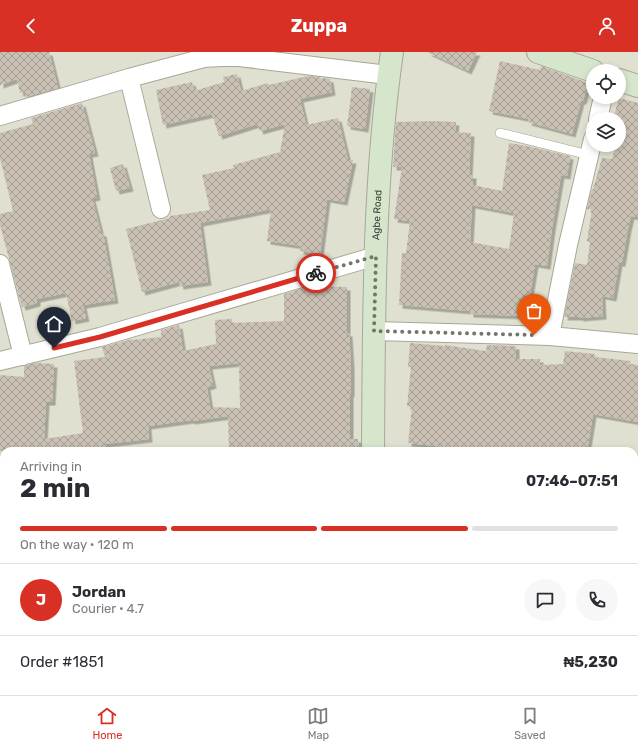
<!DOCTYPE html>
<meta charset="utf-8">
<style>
body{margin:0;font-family:Rubik,sans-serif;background:#f7f7f7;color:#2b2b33;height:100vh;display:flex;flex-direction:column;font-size:15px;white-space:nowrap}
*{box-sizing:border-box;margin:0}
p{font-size:13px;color:#7c7c81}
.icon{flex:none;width:22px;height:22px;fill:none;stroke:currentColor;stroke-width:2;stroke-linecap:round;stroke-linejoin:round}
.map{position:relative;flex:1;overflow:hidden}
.drawer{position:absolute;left:0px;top:395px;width:638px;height:248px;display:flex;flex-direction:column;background:#fff;border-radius:12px 12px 0 0;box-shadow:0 2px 6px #0003}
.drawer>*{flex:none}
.buttons{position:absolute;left:586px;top:12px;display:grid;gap:8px}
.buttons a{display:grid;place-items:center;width:40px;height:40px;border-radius:50%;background:#fff;box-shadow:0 2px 6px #0003;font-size:20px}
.pin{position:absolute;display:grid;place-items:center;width:34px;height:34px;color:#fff;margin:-41px -17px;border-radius:50% 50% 50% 0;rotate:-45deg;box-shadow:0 0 4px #0007}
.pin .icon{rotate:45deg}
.courier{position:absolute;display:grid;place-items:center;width:40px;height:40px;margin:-20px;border:3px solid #d93025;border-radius:50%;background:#fff;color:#222;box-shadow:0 1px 5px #0007}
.summary em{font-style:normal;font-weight:700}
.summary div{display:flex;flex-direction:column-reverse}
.summary{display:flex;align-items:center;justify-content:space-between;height:68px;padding:0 20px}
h1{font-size:26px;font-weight:700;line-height:30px}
.bar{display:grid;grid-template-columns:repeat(4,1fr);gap:6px 4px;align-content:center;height:48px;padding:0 20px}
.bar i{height:5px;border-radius:3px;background:#e1e1e2}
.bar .active{background:#d93025}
.bar p{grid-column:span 4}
.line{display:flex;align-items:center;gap:10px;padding:0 20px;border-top:1px solid #e1e1e2}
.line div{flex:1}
.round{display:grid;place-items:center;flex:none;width:42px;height:42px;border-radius:21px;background:#f7f7f7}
header{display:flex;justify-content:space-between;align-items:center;height:52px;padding:0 20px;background:#d93025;color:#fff;font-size:18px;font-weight:700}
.dock{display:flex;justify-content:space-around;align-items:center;height:56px;border-top:1px solid #e1e1e2;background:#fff;font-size:11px;color:#7c7c81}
.dock a{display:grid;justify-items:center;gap:2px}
.dock .active{color:#d93025}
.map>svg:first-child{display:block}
.building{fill:url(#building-cross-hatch);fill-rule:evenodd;filter:url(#shadow)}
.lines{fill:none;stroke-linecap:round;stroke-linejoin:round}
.lane-casing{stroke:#a7a798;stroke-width:10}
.street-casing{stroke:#a7a798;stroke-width:20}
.secondary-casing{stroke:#a7a798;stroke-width:24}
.lane{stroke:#fff;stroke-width:9}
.street{stroke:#fff;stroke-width:18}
.secondary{stroke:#d5e6cd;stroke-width:22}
.done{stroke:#74746a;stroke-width:4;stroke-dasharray:0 7.2}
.route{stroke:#d93025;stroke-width:5}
.labels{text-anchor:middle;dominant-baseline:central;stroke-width:4;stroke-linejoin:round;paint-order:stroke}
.street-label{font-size:10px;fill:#3a3a33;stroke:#e0e0d0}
</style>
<header><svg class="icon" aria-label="back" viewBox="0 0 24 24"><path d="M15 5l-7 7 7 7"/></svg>Zuppa<svg class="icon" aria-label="person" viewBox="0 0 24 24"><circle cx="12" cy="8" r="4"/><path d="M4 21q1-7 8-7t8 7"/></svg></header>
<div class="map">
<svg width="638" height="643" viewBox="0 0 638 643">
<defs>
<pattern id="building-cross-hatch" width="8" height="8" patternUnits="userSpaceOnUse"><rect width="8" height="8" fill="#cac1b4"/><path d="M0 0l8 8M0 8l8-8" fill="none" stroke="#a59e93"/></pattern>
<filter id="shadow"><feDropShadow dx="3.5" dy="3.5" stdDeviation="0" flood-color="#0004"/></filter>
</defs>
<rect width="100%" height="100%" fill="#e0e0d0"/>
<path class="building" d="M 0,0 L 49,0 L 58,36 L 26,45 L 25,40 L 20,41 L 17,27 L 0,33 Z
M 427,0 L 477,0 L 468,19 Z
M 500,9 L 540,18 L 541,14 L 588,31 L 583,49 L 581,49 L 572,82 L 528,70 L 529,67 L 489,59 Z
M 237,22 L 241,39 L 268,31 L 269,33 L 308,24 L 320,25 L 321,27 L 324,26 L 330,27 L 332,40 L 300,47 L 306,73 L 338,66 L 348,108 L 353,108 L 344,150 L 327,147 L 320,202 L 300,199 L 301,194 L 267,189 L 271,157 L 200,171 L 208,230 L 180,234 L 179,230 L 142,240 L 126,177 L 170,166 L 170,164 L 210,158 L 202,123 L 234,116 L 233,113 L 280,100 L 285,72 L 260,79 L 257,72 L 219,84 L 212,62 L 163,73 L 156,38 L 192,30 L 194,39 L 224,30 L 223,25 Z
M 352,35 L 370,37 L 365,77 L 347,74 Z
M 619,46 L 638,51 L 638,165 L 631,164 L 628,176 L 622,211 L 619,211 L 613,246 L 602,244 L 603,264 L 580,266 L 580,265 L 564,265 L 575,211 L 587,213 L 590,190 L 587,189 L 592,157 L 587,157 L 592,137 L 593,137 L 602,106 L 612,107 L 616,93 L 619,93 L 619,67 L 613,67 Z
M 82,51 L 95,101 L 89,102 L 97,145 L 92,146 L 101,181 L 103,181 L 115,248 L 83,253 L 86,266 L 72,269 L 66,241 L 37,247 L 37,251 L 22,255 L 0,173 L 0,162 L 13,159 L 0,106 L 0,81 L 33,72 L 31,66 Z
M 433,69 L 456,70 L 455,80 L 471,81 L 469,123 L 473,123 L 473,133 L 502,139 L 509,91 L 527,94 L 570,104 L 567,124 L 561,123 L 552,176 L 547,214 L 535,212 L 528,254 L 527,264 L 470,262 L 470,259 L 399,253 L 402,201 L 406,201 L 410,169 L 394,167 L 402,115 L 393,115 L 396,70 ZM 472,153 L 514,161 L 509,197 L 470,190 Z
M 123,112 L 130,136 L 116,139 L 110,116 Z
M 310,234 L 347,235 L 347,281 L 349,281 L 351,314 L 351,342 L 350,342 L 350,387 L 358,387 L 359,399 L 229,399 L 228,364 L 192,369 L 191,368 L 148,374 L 149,387 L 105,392 L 106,399 L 67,399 L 67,397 L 43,399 L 0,399 L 0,323 L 24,325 L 24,314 L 35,311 L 54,312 L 52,350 L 46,350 L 44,387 L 83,381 L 74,309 L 105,305 L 102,295 L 132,287 L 132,288 L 161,285 L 161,278 L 179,273 L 183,299 L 216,292 L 215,268 L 232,267 L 232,271 L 284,269 L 284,242 ZM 239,311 L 240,356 L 210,355 L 207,335 L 213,333 L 209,314 Z
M 410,291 L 445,294 L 445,293 L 486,299 L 487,293 L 516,294 L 516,307 L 540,307 L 540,313 L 563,312 L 565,299 L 595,302 L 595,305 L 630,309 L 630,312 L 638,313 L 638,370 L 593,362 L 587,399 L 557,394 L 556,399 L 471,399 L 471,398 L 408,391 L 412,355 L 407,354 L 411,315 L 408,315 Z"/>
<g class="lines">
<defs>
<path id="lane" d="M 500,81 L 589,103"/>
<path id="street" d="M 129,26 L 161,157
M 0,64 L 129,26 L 204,6 L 221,5 L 239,5 L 388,23
M 598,67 L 603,45
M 0,212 L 23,304
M 374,279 L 550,284 L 638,292
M 550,284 L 568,193 L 593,87
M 0,309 L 100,285 L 376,204
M 0,482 L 4,482
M 634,491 L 638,491"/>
<g id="secondary">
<path d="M 538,0 L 593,19"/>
<path d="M 619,28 L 638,34"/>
<path id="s1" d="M 373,399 C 374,266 373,132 392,0"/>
<path d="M 371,643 L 371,639"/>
</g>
</defs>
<use href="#lane" class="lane-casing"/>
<use href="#street" class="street-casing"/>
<use href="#secondary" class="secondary-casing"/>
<use href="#lane" class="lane"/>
<use href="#street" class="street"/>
<use href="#secondary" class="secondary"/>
</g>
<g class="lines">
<path class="done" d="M 316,221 L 376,204 L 374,279 L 534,283"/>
<path class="route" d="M 54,296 L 100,285 L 316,221"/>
</g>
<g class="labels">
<g class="street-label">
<text stroke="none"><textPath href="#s1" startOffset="236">Agbe Road</textPath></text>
</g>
</g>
</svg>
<div class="buttons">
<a><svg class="icon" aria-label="locate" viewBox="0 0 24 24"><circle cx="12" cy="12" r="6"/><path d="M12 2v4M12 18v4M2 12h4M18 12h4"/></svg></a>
<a><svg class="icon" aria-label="layers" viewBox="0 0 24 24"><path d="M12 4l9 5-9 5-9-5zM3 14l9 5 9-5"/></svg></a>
</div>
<div class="pin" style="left:534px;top:283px;background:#ea580c"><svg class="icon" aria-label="bag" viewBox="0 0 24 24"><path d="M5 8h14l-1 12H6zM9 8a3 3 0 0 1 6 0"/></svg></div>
<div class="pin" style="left:54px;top:296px;background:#1f2937"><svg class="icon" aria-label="home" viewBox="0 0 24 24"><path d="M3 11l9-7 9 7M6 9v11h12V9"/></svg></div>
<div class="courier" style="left:316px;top:221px"><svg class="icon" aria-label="bike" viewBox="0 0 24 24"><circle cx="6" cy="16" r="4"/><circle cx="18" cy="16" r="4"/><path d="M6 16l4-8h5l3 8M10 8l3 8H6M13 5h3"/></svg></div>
<section class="drawer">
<div class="summary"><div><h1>2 min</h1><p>Arriving in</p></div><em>07:46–07:51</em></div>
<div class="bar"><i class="active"></i><i class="active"></i><i class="active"></i><i></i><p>On the way · 120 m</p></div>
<div class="line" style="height:72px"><b class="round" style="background:#d93025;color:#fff">J</b><div><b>Jordan</b><p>Courier · 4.7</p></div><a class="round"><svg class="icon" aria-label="chat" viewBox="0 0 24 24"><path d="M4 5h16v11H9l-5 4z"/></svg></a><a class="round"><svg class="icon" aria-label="phone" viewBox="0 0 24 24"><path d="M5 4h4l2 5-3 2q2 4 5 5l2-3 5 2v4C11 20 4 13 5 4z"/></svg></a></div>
<div class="line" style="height:52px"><div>Order #1851</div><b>₦5,230</b></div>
</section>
</div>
<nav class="dock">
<a class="active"><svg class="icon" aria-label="home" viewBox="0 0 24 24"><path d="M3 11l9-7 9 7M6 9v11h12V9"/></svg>Home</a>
<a><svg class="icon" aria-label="map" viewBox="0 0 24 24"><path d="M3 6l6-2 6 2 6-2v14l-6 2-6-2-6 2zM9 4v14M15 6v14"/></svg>Map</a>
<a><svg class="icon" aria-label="saved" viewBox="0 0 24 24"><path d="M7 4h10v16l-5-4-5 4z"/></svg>Saved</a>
</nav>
